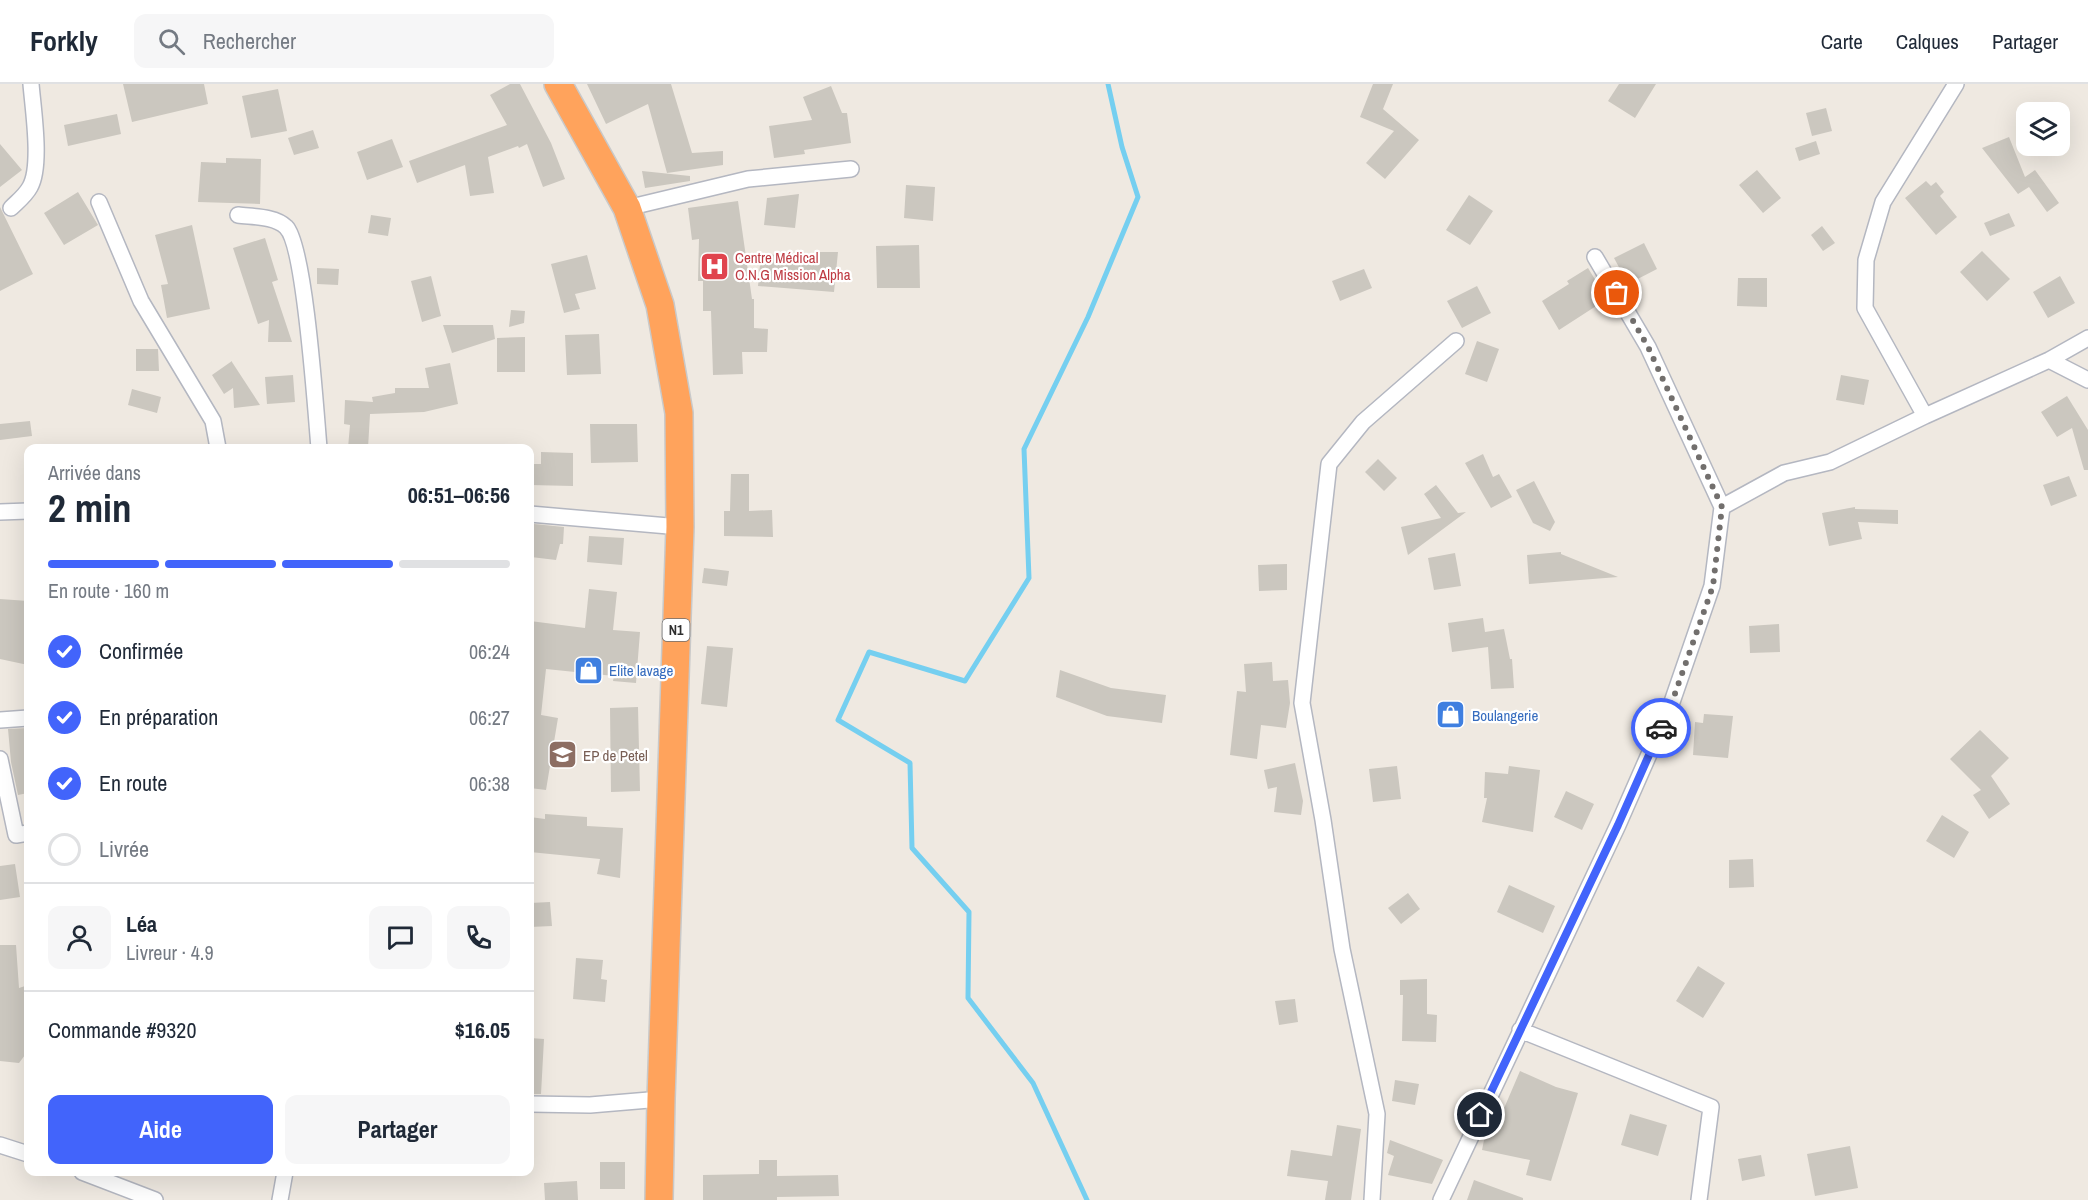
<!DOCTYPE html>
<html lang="fr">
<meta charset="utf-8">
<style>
body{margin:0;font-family:"Archivo Narrow",sans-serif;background:#f6f6f7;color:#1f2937;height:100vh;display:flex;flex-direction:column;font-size:22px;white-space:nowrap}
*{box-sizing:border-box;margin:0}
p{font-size:20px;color:#747a83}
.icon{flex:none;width:33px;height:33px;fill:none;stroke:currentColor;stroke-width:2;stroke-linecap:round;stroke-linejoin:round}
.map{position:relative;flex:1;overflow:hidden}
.side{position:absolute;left:24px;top:360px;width:510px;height:732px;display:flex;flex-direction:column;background:#fff;border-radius:12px;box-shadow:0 6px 24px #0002}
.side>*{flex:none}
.fabs{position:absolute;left:2016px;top:18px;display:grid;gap:12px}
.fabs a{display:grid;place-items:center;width:54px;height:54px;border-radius:12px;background:#fff;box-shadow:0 6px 24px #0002;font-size:30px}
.pin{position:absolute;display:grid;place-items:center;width:51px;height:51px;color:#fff;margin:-26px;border:3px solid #fff;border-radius:50%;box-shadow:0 2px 6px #0007}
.courier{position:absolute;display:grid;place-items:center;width:60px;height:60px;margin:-30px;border:4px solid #4264fb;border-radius:50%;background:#fff;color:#222;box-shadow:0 2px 8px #0007}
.headline em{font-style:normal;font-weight:700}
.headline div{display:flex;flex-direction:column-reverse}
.headline{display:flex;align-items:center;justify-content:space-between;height:102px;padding:0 24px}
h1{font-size:39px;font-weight:700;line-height:45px}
.bar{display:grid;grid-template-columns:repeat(4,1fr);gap:9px 6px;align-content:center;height:72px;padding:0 24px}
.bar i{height:8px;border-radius:4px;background:#e0e1e3}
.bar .active{background:#4264fb}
.bar p{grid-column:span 4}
.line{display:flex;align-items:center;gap:15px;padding:0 24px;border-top:2px solid #e0e1e3}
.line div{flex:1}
.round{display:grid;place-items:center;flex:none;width:63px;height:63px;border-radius:12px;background:#f6f6f7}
ol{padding:0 24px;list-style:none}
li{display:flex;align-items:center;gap:18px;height:66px}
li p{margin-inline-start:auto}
li .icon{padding:6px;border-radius:50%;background:#4264fb;color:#fff;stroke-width:4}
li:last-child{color:#747a83}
li i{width:33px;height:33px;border:3px solid #e0e1e3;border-radius:50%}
.button{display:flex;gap:12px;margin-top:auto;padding:12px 24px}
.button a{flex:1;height:69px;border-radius:12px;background:#4264fb;color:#fff;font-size:24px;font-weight:700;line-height:69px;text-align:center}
.button a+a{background:#f6f6f7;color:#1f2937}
header{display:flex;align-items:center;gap:36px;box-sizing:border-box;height:84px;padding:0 30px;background:#fff;border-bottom:2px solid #e0e1e3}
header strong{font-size:28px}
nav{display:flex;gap:33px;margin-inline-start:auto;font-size:21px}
.search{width:420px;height:54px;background:#f6f6f7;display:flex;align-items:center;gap:15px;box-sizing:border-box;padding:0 21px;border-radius:12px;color:#747a83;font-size:22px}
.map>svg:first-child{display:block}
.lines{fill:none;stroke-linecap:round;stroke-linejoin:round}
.stream{stroke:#75cff0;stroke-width:5}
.building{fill:#cbc7bf}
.street-casing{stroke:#b4b7c1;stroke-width:18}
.highway-casing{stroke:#c9c9c9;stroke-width:30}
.street{stroke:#fff;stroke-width:15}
.highway{stroke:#ffa35c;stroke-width:27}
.done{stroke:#726f6d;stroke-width:6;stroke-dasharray:0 10.8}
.route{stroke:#4264fb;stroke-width:8}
.labels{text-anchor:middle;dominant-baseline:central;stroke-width:4.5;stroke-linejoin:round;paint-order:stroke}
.shield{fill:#fff;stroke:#6d6d6d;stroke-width:1.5}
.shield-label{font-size:14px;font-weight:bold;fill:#2e2e2e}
.health-label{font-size:15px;fill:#be3a42;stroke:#fff;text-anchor:start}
.shop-label{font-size:15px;fill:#366cbe;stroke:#fff;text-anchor:start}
.education-label{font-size:15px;fill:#785e54;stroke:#fff;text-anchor:start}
</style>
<header>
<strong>Forkly</strong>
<div class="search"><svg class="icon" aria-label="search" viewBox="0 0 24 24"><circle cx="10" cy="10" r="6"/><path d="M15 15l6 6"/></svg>Rechercher</div>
<nav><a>Carte</a><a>Calques</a><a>Partager</a></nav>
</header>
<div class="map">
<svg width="2088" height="1116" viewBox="0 0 2088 1116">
<rect width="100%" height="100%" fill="#efe9e1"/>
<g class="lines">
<path class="stream" d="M 1087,1116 L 1033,999 L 968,914 L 969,828 L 912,764 L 910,679 L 838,636 L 869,568 L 965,597 L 1029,494 L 1024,365 L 1088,233 L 1138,113 L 1122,63 L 1108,0"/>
</g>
<path class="building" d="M 123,0 L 204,0 L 208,20 L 132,38 Z
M 510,0 L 520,0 L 551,59 L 565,95 L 543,103 L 527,60 L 519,64 L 518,62 L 488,73 L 494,109 L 470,112 L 465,81 L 417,99 L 409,77 L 507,41 L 490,11 Z
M 587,0 L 671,0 L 692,69 L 723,67 L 723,81 L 667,89 L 648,20 L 606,40 Z
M 1373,0 L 1393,0 L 1383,25 L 1419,56 L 1385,95 L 1366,79 L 1394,47 L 1360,33 Z
M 1619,0 L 1656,0 L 1635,34 L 1608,17 Z
M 831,2 L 842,29 L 847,29 L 851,59 L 804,66 L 805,70 L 774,74 L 769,42 L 812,36 L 803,13 Z
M 278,5 L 287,47 L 251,54 L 242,12 Z
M 1826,24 L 1832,47 L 1812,52 L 1806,29 Z
M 117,30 L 121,50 L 68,62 L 64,41 Z
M 313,46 L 319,64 L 294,71 L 288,54 Z
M 2009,53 L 2025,93 L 2035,86 L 2059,119 L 2047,128 L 2029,103 L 2018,110 L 1982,64 Z
M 392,55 L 403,83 L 367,96 L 357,68 Z
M 1816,57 L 1820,70 L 1799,77 L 1795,64 Z
M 0,60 L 22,86 L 0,103 Z
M 226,74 L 261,75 L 260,120 L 198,118 L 201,78 L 226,79 Z
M 1757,86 L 1781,114 L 1763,129 L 1739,101 Z
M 642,87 L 690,92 L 690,97 L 645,104 Z
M 1926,97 L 1931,102 L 1936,98 L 1944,108 L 1940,112 L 1957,133 L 1936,151 L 1905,114 Z
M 906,101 L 935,103 L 933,137 L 904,134 Z
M 78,108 L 98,141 L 64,161 L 44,129 Z
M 799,110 L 795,144 L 764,141 L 767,114 Z
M 1469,111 L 1493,127 L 1470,161 L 1446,146 Z
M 738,117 L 752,215 L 754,215 L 754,244 L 768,245 L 767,268 L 742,268 L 743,290 L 713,291 L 711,227 L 703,227 L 703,197 L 698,197 L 699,155 L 692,156 L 688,124 Z
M 0,123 L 33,190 L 0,207 Z
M 2009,129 L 2015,142 L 1990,152 L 1984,139 Z
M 371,131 L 391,134 L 388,152 L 368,149 Z
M 192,141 L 210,225 L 167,234 L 161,201 L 168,200 L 155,151 Z
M 1822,142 L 1835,159 L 1823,167 L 1811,151 Z
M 265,154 L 278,196 L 272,198 L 292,258 L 268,258 L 269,236 L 258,240 L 233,164 Z
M 1644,159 L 1657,185 L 1628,200 L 1614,174 Z
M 919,161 L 920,204 L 877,204 L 876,162 Z
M 1982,167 L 2010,195 L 1987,217 L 1960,188 Z
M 820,168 L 838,168 L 834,208 L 758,202 L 761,170 L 819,173 Z
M 587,171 L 596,205 L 575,210 L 580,225 L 564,229 L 551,180 Z
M 317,184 L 339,185 L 338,201 L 317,200 Z
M 1588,184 L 1607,215 L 1559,246 L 1542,217 L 1569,200 L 1567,197 Z
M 1364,185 L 1372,204 L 1340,217 L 1332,197 Z
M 431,192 L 441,232 L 422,238 L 411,197 Z
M 2060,192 L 2075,219 L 2048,234 L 2033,208 Z
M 1738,194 L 1767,194 L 1767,223 L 1737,222 Z
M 1477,202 L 1491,229 L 1462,244 L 1447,217 Z
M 511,226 L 525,227 L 524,239 L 509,243 Z
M 443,241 L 493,241 L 495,255 L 452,269 Z
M 599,250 L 601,290 L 567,291 L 565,251 Z
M 525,253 L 525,288 L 497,288 L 497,254 Z
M 1477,257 L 1499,265 L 1487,298 L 1465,290 Z
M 136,265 L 158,265 L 159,287 L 136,287 Z
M 232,277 L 232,278 L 260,321 L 234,324 L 233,304 L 224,310 L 212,291 Z
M 450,279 L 458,320 L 424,328 L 370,330 L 368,364 L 348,364 L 350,341 L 344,340 L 345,316 L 373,318 L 372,313 L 395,309 L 395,304 L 429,304 L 425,284 Z
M 293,291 L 295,318 L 267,320 L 265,293 Z
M 1841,291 L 1869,296 L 1864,321 L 1836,316 Z
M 132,305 L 161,313 L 157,329 L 128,321 Z
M 2067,312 L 2088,346 L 2088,386 L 2084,386 L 2072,344 L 2057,353 L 2041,328 Z
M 30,337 L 32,352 L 0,356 L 0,340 Z
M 590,340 L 637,340 L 638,378 L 591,379 Z
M 541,368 L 573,369 L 573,402 L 530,401 L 530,380 L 541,380 Z
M 1483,370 L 1493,393 L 1499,390 L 1512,413 L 1491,424 L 1465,379 Z
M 1378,375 L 1397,394 L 1384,407 L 1365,388 Z
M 731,390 L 749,390 L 749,427 L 772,426 L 773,453 L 724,452 L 724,427 L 730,427 Z
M 2069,392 L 2077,412 L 2051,422 L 2043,401 Z
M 1534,397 L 1555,438 L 1550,447 L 1533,439 L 1516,406 Z
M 1436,401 L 1458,429 L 1466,428 L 1408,471 L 1401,443 L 1441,434 L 1424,410 Z
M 1855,423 L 1855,425 L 1898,426 L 1898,440 L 1858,438 L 1862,455 L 1829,462 L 1822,429 Z
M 534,440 L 564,443 L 563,460 L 560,460 L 556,476 L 531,473 Z
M 589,452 L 624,454 L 622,481 L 587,478 Z
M 1561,468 L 1561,470 L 1618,493 L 1529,500 L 1527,471 Z
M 1455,469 L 1461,502 L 1434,506 L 1428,474 Z
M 1287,480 L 1287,506 L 1259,507 L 1258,481 Z
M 704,484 L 729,487 L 727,502 L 702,499 Z
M 589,505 L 617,508 L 613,546 L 640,548 L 636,599 L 613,597 L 614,592 L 546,585 L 541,631 L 558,634 L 546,706 L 530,704 L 530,537 L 585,544 Z
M 0,515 L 28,517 L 28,581 L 0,575 Z
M 1483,534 L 1485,548 L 1504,545 L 1510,575 L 1512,575 L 1514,604 L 1491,605 L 1488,563 L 1452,568 L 1448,539 Z
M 1779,540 L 1780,568 L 1750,569 L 1749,542 Z
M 707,562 L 733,564 L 727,623 L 701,620 Z
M 1272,578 L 1273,597 L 1288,596 L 1290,619 L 1286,644 L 1261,641 L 1257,675 L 1230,671 L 1237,607 L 1246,608 L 1244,580 Z
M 1060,586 L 1111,604 L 1166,611 L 1162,639 L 1107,632 L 1056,613 Z
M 638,623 L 640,707 L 611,708 L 610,624 Z
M 1704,630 L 1733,632 L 1728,674 L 1693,671 L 1695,638 L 1703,639 Z
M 28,644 L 28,709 L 18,711 L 11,678 L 8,645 Z
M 1980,646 L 2009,674 L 1991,692 L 2010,720 L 1989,735 L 1973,711 L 1981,706 L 1950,675 Z
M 1295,679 L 1303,717 L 1301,731 L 1274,728 L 1277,703 L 1268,705 L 1264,686 Z
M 1397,682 L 1401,715 L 1373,718 L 1369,685 Z
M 1509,682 L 1540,686 L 1533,748 L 1482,738 L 1487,714 L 1484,714 L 1485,688 L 1508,690 Z
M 1566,707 L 1594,720 L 1582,746 L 1554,733 Z
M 545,730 L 587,733 L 587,742 L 623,744 L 620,794 L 597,790 L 600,775 L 530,768 L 530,733 L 545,735 Z
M 1942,731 L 1969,748 L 1954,774 L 1926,757 Z
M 1753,775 L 1754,803 L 1729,804 L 1729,776 Z
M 15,780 L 20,813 L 0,816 L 0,782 Z
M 1509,801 L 1555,822 L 1543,849 L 1497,828 Z
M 1408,809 L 1420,825 L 1401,840 L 1388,824 Z
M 550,818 L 552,842 L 530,843 L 530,819 Z
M 0,861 L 16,861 L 19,904 L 28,901 L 28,967 L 19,979 L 0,977 Z
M 576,874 L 603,876 L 601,895 L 607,896 L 605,918 L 573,915 Z
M 1698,882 L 1725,899 L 1703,934 L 1676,917 Z
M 1427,895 L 1427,930 L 1437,931 L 1436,958 L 1402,957 L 1403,911 L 1400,911 L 1400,896 Z
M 1295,915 L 1298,938 L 1279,941 L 1275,917 Z
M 530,954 L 544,955 L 541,1010 L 530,1010 Z
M 1520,987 L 1556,1003 L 1578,1009 L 1551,1097 L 1526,1091 L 1530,1076 L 1482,1066 L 1487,1041 L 1496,1043 Z
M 1395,996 L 1419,1000 L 1415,1021 L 1392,1017 Z
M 1630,1030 L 1667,1041 L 1658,1072 L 1621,1061 Z
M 1337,1041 L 1361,1045 L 1351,1116 L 1325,1116 L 1328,1097 L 1287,1092 L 1291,1066 L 1332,1072 Z
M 1390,1056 L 1443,1076 L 1432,1100 L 1388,1091 L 1394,1072 L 1387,1069 Z
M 1850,1062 L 1858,1104 L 1815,1112 L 1807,1070 Z
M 1761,1071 L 1765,1092 L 1742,1097 L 1738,1075 Z
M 759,1076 L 777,1076 L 777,1092 L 838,1091 L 839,1112 L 777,1113 L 777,1116 L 703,1116 L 703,1091 L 759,1090 Z
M 600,1078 L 625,1078 L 625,1105 L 600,1105 Z
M 1474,1096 L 1523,1114 L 1523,1116 L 1467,1116 Z
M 577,1097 L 578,1116 L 545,1116 L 544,1099 Z"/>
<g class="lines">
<defs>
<path id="street" d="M 99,118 L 141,217 L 213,337 L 218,364
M 11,124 C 18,117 25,112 30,103 C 42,82 33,25 31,0
M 627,124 L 748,95 L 851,85
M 238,131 C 253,133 275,132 286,143 C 305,161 316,330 319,364
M 2049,276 L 2088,296
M 1925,332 L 1865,224 L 1866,176 L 1883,118 L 1956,0
M 1722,423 L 1784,389 L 1830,378 L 1925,332 L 2049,276 L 2088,254
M 0,428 L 28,427
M 530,430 L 680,443
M 0,636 L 28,634
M 0,675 L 16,751 L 28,749
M 1520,946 L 1711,1023 L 1699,1116
M 530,1020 L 590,1021 L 661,1015
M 0,1061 L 28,1070
M 82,1088 L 155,1116
M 280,1116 L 285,1088
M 1372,1116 L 1377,1030 L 1342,865 L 1323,736 L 1302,619 L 1329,380 L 1363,338 L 1456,257
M 1441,1116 L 1618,741 L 1672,618 L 1712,502 L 1722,423 L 1648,263 L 1595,173"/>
<path id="highway" d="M 558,0 L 627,124 L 660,221 L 679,329 L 680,443 L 661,1015 L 659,1116"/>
</defs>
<use href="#street" class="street-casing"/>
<use href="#highway" class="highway-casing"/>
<use href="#street" class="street"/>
<use href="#highway" class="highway"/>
</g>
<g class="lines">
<path class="done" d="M 1617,209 L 1648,263 L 1722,423 L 1713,502 L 1672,618 L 1661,644"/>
<path class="route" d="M 1480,1031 L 1618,741 L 1661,644"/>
</g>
<defs>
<symbol id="hospital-square" viewBox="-11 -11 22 22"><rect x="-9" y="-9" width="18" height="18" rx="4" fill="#e0444e" stroke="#fff"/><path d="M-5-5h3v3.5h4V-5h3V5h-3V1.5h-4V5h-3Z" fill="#fff"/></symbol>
<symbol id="shop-square" viewBox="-11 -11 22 22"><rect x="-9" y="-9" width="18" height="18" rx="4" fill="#3f7fe0" stroke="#fff"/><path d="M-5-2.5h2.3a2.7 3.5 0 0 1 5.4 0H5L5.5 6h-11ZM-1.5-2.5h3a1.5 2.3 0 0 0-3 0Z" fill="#fff"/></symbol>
<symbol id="school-square" viewBox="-11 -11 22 22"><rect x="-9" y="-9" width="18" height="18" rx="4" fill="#8d6e63" stroke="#fff"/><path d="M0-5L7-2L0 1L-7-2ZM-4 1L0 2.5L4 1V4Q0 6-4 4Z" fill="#fff"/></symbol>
</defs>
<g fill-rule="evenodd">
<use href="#hospital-square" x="698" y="166" width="33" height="33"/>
<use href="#shop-square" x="572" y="570" width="33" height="33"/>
<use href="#shop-square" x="1434" y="614" width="33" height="33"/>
<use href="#school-square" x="546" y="654" width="33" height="33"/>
</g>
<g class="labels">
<rect class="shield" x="662.5" y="535" width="27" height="22" rx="4.5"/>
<g class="shield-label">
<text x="676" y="546">N1</text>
</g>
<g class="health-label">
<text x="735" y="173">Centre Médical<tspan x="735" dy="17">O.N.G Mission Alpha</tspan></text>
</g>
<g class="shop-label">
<text x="609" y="586">Elite lavage</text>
<text x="1472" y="631">Boulangerie</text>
</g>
<g class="education-label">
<text x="583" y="671">EP de Petel</text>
</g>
</g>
</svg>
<div class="fabs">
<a><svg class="icon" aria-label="layers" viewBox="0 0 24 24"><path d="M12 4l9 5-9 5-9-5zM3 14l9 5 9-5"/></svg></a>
</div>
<div class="pin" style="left:1617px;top:209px;background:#ea580c"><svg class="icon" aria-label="bag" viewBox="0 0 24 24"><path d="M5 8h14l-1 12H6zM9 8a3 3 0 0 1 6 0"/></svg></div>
<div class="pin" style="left:1480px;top:1031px;background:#1f2937"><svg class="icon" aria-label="home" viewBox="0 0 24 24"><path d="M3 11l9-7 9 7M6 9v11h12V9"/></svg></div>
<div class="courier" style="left:1661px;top:644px"><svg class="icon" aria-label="car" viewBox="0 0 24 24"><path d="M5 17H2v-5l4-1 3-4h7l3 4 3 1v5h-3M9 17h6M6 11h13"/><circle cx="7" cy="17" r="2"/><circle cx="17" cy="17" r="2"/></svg></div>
<section class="side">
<div class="headline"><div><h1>2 min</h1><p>Arrivée dans</p></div><em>06:51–06:56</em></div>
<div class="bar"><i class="active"></i><i class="active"></i><i class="active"></i><i></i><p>En route · 160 m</p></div>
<ol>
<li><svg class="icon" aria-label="check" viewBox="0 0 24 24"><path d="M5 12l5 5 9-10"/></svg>Confirmée<p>06:24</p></li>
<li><svg class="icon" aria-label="check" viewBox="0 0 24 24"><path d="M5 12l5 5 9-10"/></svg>En préparation<p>06:27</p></li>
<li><svg class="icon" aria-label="check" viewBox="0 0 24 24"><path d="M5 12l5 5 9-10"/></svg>En route<p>06:38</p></li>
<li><i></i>Livrée</li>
</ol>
<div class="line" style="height:108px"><a class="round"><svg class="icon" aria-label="person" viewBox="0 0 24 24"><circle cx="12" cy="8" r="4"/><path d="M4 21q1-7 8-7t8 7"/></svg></a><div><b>Léa</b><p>Livreur · 4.9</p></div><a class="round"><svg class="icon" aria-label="chat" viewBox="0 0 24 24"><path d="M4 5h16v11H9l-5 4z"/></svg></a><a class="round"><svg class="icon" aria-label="phone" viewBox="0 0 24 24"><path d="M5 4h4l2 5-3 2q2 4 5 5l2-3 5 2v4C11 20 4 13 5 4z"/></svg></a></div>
<div class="line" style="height:78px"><div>Commande #9320</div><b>$16.05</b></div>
<div class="button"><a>Aide</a><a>Partager</a></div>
</section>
</div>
